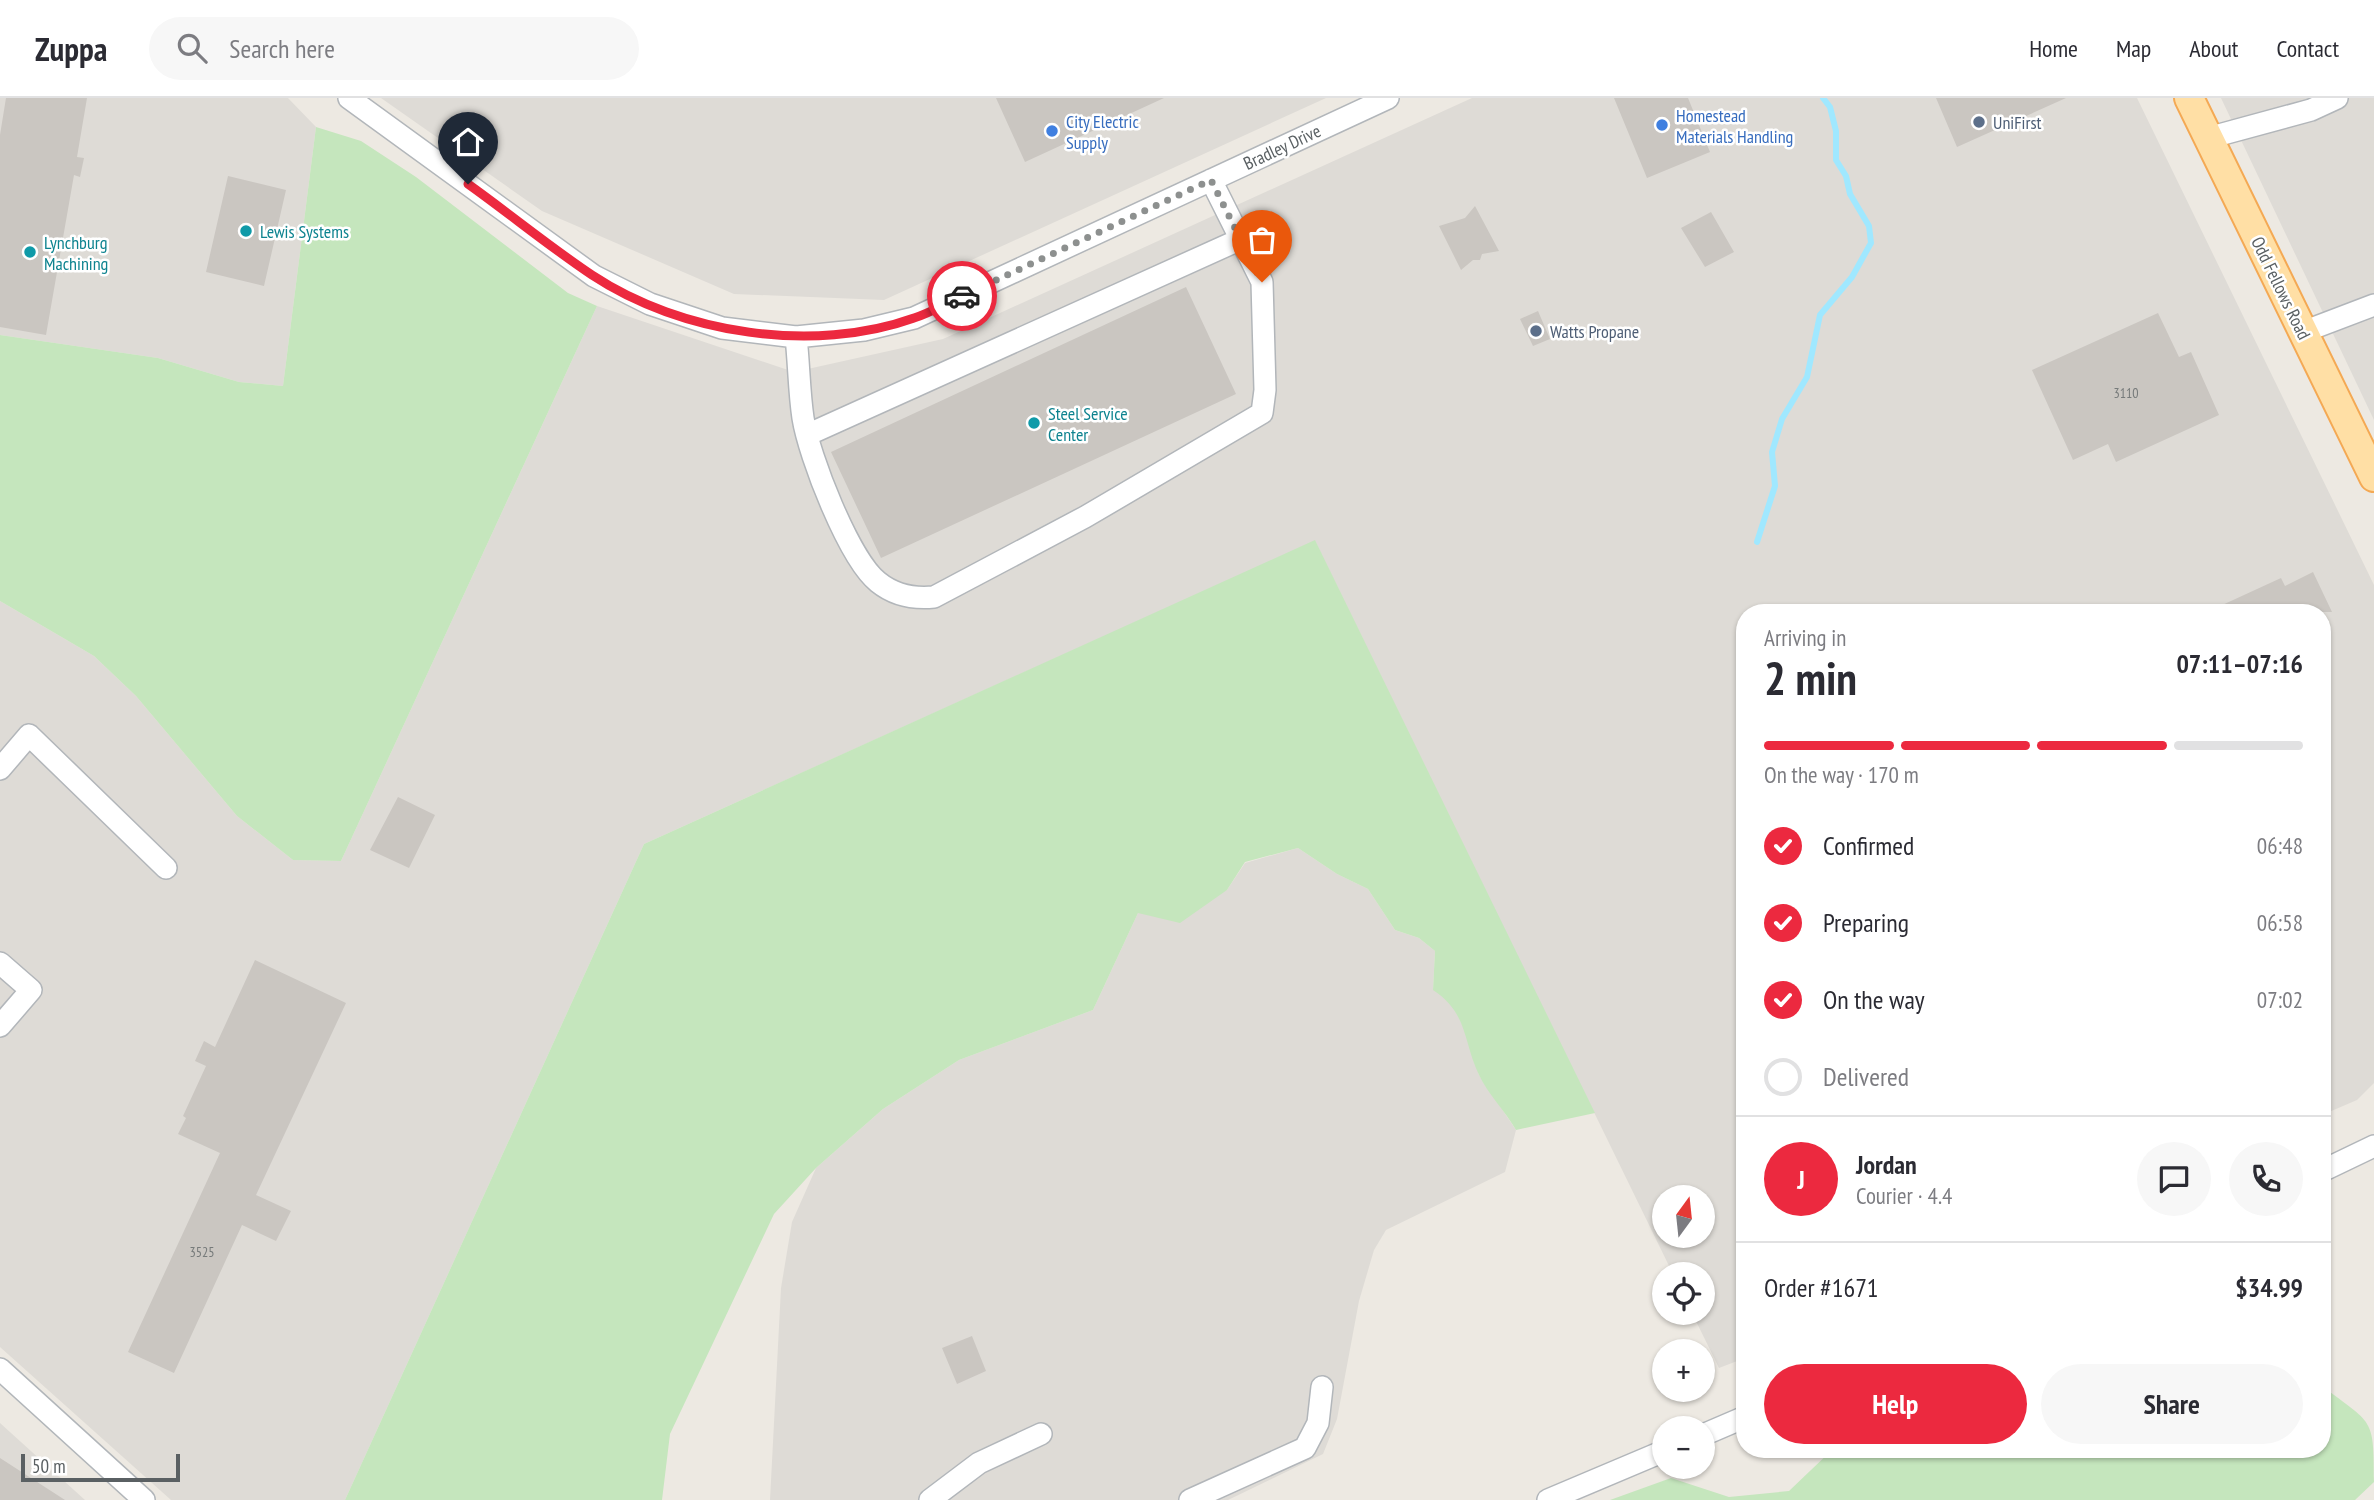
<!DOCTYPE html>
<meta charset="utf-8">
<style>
body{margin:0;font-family:"PT Sans Narrow",sans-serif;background:#f7f7f7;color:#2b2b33;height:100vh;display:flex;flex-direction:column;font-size:26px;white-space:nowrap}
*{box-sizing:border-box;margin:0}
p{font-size:23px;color:#7c7c81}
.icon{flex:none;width:38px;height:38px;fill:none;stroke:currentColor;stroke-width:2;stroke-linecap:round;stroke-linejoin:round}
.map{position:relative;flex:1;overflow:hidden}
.details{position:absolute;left:1736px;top:506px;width:595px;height:854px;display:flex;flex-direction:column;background:#fff;border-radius:28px;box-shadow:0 2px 5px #0004}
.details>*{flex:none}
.needle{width:46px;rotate:15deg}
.buttons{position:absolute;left:1652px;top:1087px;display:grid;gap:14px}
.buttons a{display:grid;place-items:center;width:63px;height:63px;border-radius:50%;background:#fff;box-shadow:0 2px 5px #0004;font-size:35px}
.scale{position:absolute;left:21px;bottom:18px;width:159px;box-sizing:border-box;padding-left:7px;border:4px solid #5a6063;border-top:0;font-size:19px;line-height:24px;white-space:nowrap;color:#5a6063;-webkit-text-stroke:5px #fff;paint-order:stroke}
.pin{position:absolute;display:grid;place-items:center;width:60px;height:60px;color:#fff;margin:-72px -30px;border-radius:50% 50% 50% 0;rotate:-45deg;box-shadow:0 0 7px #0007}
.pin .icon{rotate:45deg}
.courier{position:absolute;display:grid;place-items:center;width:70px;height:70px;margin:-35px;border:5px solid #ec293f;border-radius:50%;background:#fff;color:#222;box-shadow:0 2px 9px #0007}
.head em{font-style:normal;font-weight:700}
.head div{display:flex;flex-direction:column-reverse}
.head{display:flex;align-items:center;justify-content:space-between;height:119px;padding:0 28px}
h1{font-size:46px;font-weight:700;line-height:52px}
.bar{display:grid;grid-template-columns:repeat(4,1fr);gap:10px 7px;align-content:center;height:84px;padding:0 28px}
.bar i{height:9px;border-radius:5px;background:#e1e1e2}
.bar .current{background:#ec293f}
.bar p{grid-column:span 4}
.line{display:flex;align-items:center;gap:18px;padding:0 28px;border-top:2px solid #e1e1e2}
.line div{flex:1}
.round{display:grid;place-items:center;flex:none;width:74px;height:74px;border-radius:37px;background:#f7f7f7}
ol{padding:0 28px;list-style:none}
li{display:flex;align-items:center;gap:21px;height:77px}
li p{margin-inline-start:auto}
li .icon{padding:7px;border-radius:50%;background:#ec293f;color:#fff;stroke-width:4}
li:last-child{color:#7c7c81}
li i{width:38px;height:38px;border:4px solid #e1e1e2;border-radius:50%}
.cta{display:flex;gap:14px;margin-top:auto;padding:14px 28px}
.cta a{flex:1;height:80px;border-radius:42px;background:#ec293f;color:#fff;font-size:28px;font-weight:700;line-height:80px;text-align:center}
.cta a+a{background:#f7f7f7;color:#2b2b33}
header{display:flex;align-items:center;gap:42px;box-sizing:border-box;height:98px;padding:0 35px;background:#fff;border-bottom:2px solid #e1e1e2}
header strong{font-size:33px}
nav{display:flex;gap:38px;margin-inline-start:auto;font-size:24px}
.search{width:490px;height:63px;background:#f7f7f7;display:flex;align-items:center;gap:18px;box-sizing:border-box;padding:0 24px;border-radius:38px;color:#7c7c81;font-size:26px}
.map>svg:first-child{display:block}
.industrial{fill:#dedbd6;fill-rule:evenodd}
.green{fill:#c5e6bd}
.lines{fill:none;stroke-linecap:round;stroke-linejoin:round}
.stream{stroke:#a0e8ff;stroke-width:6}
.building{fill:#cac6c1}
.minor-casing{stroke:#b2b6ba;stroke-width:24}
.major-casing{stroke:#f4a954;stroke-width:32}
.minor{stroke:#fff;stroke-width:21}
.major{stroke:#ffdfa5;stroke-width:28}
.done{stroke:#8d908f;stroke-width:7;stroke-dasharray:0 12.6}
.route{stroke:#ec293f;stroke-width:9}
.service-dot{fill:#5c6f8a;stroke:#fff;stroke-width:2.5}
.shop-dot{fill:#3f7fe0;stroke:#fff;stroke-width:2.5}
.culture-dot{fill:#0f9aa8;stroke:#fff;stroke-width:2.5}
.labels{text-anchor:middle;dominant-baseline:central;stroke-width:5;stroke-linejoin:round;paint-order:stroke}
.number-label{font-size:14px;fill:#767a7a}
.shop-label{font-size:18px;fill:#366cbe;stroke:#fff;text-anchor:start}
.service-label{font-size:18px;fill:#4e5e75;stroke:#fff;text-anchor:start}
.street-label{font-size:18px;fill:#5a6063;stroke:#fff}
.culture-label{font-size:18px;fill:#0d838f;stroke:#fff;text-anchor:start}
</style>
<header>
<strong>Zuppa</strong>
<div class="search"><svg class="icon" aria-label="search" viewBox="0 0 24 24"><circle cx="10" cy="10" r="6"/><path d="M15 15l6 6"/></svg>Search here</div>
<nav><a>Home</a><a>Map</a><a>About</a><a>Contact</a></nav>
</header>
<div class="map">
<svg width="2374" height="1402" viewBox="0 0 2374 1402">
<rect width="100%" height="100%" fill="#ede9e2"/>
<path class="industrial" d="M 0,0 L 288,0 L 316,29 L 283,288 L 239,284 L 158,260 L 0,237 Z
M 381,0 L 1326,0 L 884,202 L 734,196 L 542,113 Z
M 1472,0 L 2137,0 L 2374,487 L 2374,985 L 2357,1002 L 2322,1017 L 2322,514 L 1745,514 L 1745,1260 L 1719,1270 L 1692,1215 L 1703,1214 L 1703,1176 L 1673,1176 L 1315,443 L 644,746 L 345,1402 L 171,1402 L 0,1249 L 0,503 L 94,558 L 136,598 L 237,718 L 293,762 L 341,763 L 597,208 L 794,274 L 943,241 ZM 1664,1099 L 1703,1099 L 1703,1138 L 1664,1138 Z
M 2221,0 L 2374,0 L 2374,322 Z
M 1298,750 L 1337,776 L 1368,791 L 1395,832 L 1419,840 L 1435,853 L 1433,891 L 1450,903 L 1467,935 L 1479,977 L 1516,1032 L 1505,1074 L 1386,1132 L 1374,1152 L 1359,1203 L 1337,1321 L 1323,1356 L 1228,1402 L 770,1402 L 781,1190 L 792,1124 L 816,1070 L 883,1011 L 959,962 L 1093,912 L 1138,815 L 1227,792 L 1245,765 Z
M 0,1325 L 85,1402 L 0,1402 Z"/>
<path class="green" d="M 316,29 L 361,43 L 416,79 L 568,195 L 597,208 L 341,763 L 293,762 L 237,718 L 136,598 L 94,558 L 0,503 L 0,237 L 158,260 L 239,284 L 283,288 Z
M 1315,442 L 1595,1015 L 1516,1032 C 1505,1013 1488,996 1479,977 C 1463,943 1468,915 1433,892 L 1435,853 L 1419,840 L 1395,832 L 1368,791 L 1337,776 L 1298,750 L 1245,764 L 1227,792 L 1180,825 L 1138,815 L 1093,912 L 959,962 L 883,1011 L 816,1070 L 774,1116 L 670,1336 L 662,1402 L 345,1402 L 644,746 Z
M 2322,1288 C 2373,1327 2374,1318 2374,1384 L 2355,1402 L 1610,1402 L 1671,1380 L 1729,1399 L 1789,1393 L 1833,1351 L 2322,1351 Z"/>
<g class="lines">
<path class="stream" d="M 1757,444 L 1775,388 L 1772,354 L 1782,321 L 1807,279 L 1820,217 L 1852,179 L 1871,145 L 1869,128 L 1850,96 L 1846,78 L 1836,62 L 1836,33 L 1830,9 L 1823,0"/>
</g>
<path class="building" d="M 6,0 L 87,0 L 77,59 L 84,60 L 80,79 L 74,77 L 46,237 L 0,229 L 0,37 Z
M 996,0 L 1164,0 L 1025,64 Z
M 1614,0 L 1688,0 L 1710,54 L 1647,80 Z
M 1936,0 L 2066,0 L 1957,49 Z
M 228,78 L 286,92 L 264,188 L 206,174 Z
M 1475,108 L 1499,153 L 1482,156 L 1480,162 L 1473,162 L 1461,172 L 1439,128 L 1465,120 Z
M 1711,114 L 1734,154 L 1705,169 L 1681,130 Z
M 1186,189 L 1236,296 L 881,460 L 831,354 Z
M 1538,213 L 1550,241 L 1533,248 L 1520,221 Z
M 2158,215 L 2179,259 L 2191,254 L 2219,317 L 2116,364 L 2108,346 L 2073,362 L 2032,272 Z
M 2313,474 L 2332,514 L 2207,514 L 2281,480 L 2285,488 Z
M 398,699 L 435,717 L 409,770 L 370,752 Z
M 255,862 L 346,905 L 256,1097 L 291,1113 L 276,1143 L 242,1127 L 174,1275 L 128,1254 L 220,1055 L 178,1036 L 186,1020 L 183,1018 L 206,968 L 195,963 L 204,943 L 215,949 Z
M 972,1238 L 986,1273 L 957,1286 L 942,1250 Z
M 0,1360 L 65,1402 L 0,1402 Z"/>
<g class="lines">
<defs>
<path id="minor" d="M 349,0 L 594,178 L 650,206 L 722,230 L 796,239 L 864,232 L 914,220 L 1388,0
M 2208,40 L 2311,12 L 2337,0
M 2303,234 L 2374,207
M 796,239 C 799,266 799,293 803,320 C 809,358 849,461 878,484 C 894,497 914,501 934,499 L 1085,419 L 1262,315 L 1265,292 L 1262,184 L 1211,82
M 807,337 L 1241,141
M 0,671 L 29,637 L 166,770
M 0,865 L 31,892 L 0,928
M 2322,1073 L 2374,1048
M 0,1271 L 144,1402
M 1703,1337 L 1745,1319
M 930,1402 L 979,1365 L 1041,1336
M 1190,1402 L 1305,1350 L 1318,1325 L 1322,1289
M 1548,1402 L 1664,1353"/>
<path id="major" d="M 2189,0 L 2374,379"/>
</defs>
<use href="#minor" class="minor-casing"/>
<use href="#major" class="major-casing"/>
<use href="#minor" class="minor"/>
<use href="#major" class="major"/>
</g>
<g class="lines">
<path class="done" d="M 962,198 L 1211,82 L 1262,184"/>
<path class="route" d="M 468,86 C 510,116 550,149 592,177 C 681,236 814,256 914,220 C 931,215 946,205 962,198"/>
</g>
<g class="service-dot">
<circle cx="1979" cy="24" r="7"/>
<circle cx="1536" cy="233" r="7"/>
</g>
<g class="shop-dot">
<circle cx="1662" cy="27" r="7"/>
<circle cx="1052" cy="33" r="7"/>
</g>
<g class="culture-dot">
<circle cx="246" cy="133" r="7"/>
<circle cx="30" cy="154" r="7"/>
<circle cx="1034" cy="325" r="7"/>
</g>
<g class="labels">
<g class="number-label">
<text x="2126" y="295">3110</text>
<text x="202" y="1154">3525</text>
</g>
<g class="shop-label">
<text x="1676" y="17">Homestead<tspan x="1676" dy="21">Materials Handling</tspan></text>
<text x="1066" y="23">City Electric<tspan x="1066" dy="21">Supply</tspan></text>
</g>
<g class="service-label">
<text x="1993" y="24">UniFirst</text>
<text x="1550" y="233">Watts Propane</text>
</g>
<g class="street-label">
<text transform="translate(1282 49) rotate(-25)">Bradley Drive</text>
<text transform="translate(2281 190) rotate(64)">Odd Fellows Road</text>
</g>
<g class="culture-label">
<text x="260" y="133">Lewis Systems</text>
<text x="44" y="144">Lynchburg<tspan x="44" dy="21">Machining</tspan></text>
<text x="1048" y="315">Steel Service<tspan x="1048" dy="21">Center</tspan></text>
</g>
</g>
</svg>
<div class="buttons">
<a><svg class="needle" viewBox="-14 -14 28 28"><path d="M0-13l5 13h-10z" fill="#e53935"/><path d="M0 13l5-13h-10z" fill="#7c7c81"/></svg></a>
<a><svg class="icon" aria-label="locate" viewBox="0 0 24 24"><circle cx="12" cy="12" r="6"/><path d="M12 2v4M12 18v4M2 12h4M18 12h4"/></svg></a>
<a>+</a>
<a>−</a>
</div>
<div class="scale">50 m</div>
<div class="pin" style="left:1262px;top:184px;background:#ea580c"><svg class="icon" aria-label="bag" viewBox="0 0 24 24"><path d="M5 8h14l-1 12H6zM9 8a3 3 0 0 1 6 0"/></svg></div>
<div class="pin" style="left:468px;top:86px;background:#1f2937"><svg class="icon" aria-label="home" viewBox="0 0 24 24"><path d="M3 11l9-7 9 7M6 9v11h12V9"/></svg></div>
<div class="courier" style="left:962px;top:198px"><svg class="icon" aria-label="car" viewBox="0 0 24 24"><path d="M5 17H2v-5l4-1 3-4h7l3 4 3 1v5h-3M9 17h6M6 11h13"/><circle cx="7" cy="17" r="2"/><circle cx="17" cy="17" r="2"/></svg></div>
<section class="details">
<div class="head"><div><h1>2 min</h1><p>Arriving in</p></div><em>07:11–07:16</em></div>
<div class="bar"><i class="current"></i><i class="current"></i><i class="current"></i><i></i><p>On the way · 170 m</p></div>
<ol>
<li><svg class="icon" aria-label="check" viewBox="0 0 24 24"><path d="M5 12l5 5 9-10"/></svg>Confirmed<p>06:48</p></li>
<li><svg class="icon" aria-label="check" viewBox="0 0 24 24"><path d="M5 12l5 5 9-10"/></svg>Preparing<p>06:58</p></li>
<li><svg class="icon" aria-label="check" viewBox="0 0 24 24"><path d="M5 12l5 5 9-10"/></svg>On the way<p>07:02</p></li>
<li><i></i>Delivered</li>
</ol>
<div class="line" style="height:126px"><b class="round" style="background:#ec293f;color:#fff">J</b><div><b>Jordan</b><p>Courier · 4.4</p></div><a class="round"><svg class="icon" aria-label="chat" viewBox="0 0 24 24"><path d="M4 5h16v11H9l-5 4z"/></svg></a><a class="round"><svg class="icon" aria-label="phone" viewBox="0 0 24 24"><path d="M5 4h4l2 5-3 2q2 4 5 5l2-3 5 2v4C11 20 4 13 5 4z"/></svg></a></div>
<div class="line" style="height:91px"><div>Order #1671</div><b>$34.99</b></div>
<div class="cta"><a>Help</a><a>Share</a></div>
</section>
</div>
